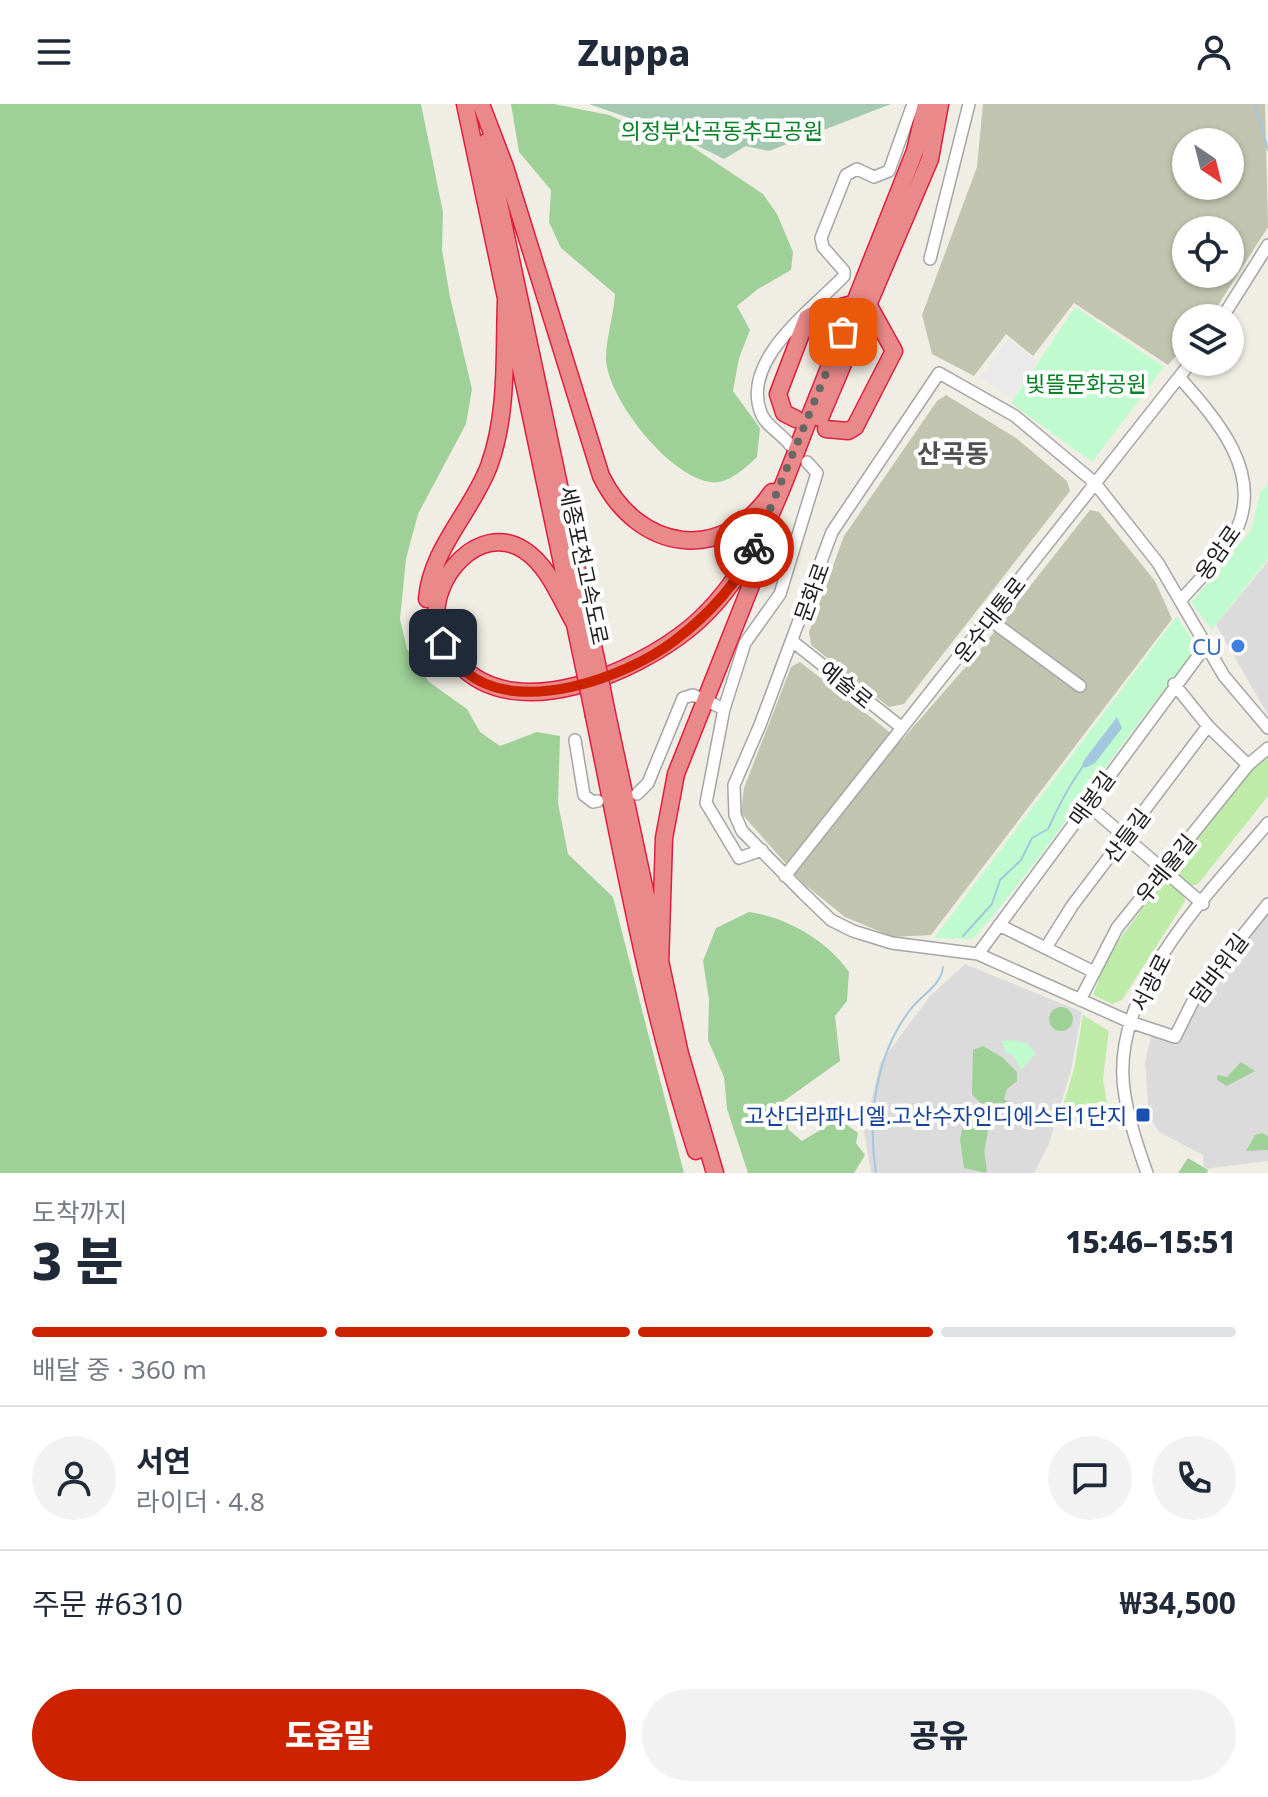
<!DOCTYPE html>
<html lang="ko">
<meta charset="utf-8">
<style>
body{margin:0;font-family:"Noto Sans","Noto Sans KR",sans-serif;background:#f2f2f3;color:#1f2937;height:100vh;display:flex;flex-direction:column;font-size:30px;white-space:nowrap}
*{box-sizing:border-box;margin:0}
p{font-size:26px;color:#747a83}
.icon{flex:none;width:44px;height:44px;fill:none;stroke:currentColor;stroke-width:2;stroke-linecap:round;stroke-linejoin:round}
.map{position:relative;height:1069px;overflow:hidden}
.details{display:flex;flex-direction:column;background:#fff;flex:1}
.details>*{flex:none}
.needle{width:52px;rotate:145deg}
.tools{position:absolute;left:1172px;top:24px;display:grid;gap:16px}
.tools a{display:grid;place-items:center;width:72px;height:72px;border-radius:50%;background:#fff;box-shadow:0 2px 6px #0004;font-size:40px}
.pin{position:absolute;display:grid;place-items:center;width:68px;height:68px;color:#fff;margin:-34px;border-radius:16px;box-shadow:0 4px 12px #0006}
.courier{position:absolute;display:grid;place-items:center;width:80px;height:80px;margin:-40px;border:6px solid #c20;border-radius:50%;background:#fff;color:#222;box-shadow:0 2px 10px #0007}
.summary em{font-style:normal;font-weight:800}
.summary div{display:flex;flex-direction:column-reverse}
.summary{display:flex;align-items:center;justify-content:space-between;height:136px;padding:0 32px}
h1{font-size:52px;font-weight:800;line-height:60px}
.bar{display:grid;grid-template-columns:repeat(4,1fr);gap:12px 8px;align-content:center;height:96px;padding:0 32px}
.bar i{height:10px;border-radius:6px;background:#e0e1e3}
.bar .current{background:#c20}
.bar p{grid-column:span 4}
.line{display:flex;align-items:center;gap:20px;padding:0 32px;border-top:2px solid #e0e1e3}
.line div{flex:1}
.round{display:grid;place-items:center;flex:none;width:84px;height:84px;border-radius:42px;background:#f2f2f3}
.cta{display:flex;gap:16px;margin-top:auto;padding:16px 32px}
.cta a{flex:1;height:92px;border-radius:48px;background:#c20;color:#fff;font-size:32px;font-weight:800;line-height:92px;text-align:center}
.cta a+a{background:#f2f2f3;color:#1f2937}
header{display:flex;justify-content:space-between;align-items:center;height:104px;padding:0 32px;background:#fff;font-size:36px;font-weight:800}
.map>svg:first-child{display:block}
.residential{fill:#dcdbdb}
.construction{fill:#c1c4af;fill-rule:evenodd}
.grass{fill:#beeca8}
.forest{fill:#9ed097}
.cemetery{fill:#a4c9b0}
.park{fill:#bffbce}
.parking{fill:#eaeaea}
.water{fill:#a3c7df}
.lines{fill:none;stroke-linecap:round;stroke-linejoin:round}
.stream{stroke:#a3c7df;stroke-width:2}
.minor-casing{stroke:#a5a5a5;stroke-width:14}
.highway-casing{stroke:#e11e40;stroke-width:19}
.minor{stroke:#fff;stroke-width:11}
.highway{stroke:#ea898a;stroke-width:16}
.highway-bridge-casing{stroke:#e11e40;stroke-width:19;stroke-linecap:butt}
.highway-bridge{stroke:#ea898a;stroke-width:16}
.done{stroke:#686763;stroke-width:8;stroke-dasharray:0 14.4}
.route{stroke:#c20;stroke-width:10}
.shop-dot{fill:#3f7fe0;stroke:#fff;stroke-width:3}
.transit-dot{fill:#1a4fb4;stroke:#fff;stroke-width:3}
.labels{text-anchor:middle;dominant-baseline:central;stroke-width:8;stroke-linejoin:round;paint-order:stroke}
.park-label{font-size:22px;fill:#078126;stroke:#fff}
.street-label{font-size:22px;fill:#1e1e1e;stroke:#fff}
.shop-label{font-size:22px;fill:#366cbe;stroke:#fff;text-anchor:end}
.transit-label{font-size:22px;fill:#164399;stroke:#fff;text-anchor:end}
.quarter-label{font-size:26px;font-weight:bold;fill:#515151;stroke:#fff}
</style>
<header><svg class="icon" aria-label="menu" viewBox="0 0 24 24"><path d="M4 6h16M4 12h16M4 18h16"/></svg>Zuppa<svg class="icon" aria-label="person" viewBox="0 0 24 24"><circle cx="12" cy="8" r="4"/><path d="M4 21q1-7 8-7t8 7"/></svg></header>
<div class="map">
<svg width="1268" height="1069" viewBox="0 0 1268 1069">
<rect width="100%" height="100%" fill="#f0eee4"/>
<path class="residential" d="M 1268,457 L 1268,611 L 1216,521 Z
M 1268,809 L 1268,1057 L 1204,1065 L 1203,1051 L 1159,1028 L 1149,1013 L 1145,958 L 1151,932 L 1177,939 L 1185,916 Z
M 965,860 L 1082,908 L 1071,966 L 1049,1040 L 1034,1069 L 871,1069 L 864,1028 L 880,959 L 931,891 Z"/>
<path class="construction" d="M 983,0 L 1265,0 L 1268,123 L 1210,214 L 1186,214 L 1186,241 L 1168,261 L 1074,199 L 1033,252 L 1006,230 L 974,272 L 932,250 L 922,211 L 977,63 ZM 1186,38 L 1230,38 L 1230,82 L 1186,82 ZM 1186,126 L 1230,126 L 1230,170 L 1186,170 Z
M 946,291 L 1016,334 L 1067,377 L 1070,387 L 904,600 L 889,603 L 811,541 L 809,528 L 844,432 L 937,297 Z
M 1090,406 L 1099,408 L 1155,477 L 1172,515 L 931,831 L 893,833 L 845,813 L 804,780 L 741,709 L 744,684 L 791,563 L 800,558 L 901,637 L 976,551 Z"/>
<path class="grass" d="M 1268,650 L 1268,692 L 1198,780 L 1191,782 L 1174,767 L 1175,760 L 1259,656 Z
M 1169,775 L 1185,792 L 1185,797 L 1122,896 L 1112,900 L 1093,891 L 1107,853 L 1163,776 Z
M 1083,911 L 1109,927 L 1103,975 L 1111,1023 L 1082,1021 L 1059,1015 L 1074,965 Z"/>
<path class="forest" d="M 0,0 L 421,0 L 443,108 L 442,146 L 450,193 L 472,285 L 466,320 L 418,410 L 406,455 L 400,515 L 407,545 L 429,578 L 467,605 L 480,628 L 500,642 L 537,628 L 560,632 L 558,699 L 568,750 L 613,793 L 684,1069 L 0,1069 Z
M 511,0 L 554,0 L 609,11 L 647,28 L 685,38 L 763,90 L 777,110 L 793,148 L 791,166 L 758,185 L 737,202 L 750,226 L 739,254 L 733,287 L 760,324 L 757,353 C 745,364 728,381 710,378 C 668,371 610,297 606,257 C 605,239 614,210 615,190 L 561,144 L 549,118 L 551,86 L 519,48 Z
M 749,808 C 786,813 827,836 849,868 L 847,897 L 835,912 L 840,957 L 781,999 L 789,1026 L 802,1037 L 839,1015 L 858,1029 L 856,1039 L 865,1051 L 854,1069 L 748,1069 L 727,1005 L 724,973 L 708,936 L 709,896 L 703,857 L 716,824 Z
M1049 915a12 12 0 1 1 24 0a12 12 0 1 1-24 0Z
M 983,942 L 1003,954 L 1017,968 L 1017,977 L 1007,985 L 1004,995 L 1008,998 L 1004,1003 L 982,1001 L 972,990 L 973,946 Z
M 1241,958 L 1255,967 L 1227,982 L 1217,976 L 1217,971 L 1227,973 Z
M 971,1010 L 988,1012 C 991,1022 986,1033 985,1043 C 983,1053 988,1059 986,1069 L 964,1064 L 960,1035 L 965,1014 Z
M 1262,1029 L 1268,1032 L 1268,1046 L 1246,1047 L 1255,1031 Z
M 1188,1054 L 1208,1066 L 1207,1069 L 1178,1069 Z"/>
<path class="cemetery" d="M 589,0 L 891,0 L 769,47 L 746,42 L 724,55 L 672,29 Z"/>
<path class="park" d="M 1075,203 L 1164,263 L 1092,358 L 1011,299 Z
M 1268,380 L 1268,455 L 1212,525 L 1191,499 L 1251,426 L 1260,388 Z
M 1177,512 L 1198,545 C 1118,638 1053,743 973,835 L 934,834 Z
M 1013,936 L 1027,939 L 1036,949 L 1021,966 L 1012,950 L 1006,950 L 1002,937 Z"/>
<path class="parking" d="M 1008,235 L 1037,257 L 1011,295 L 980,274 Z"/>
<path class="water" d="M 1117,613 L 1122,624 L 1095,659 L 1085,664 L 1082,660 L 1085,655 Z"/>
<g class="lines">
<path class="stream" d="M 1255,0 L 1268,46
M 963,832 L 992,800 L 1000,776 L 1021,756 L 1032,734 L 1048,725 C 1058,703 1068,683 1083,662
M 876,1069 C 867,1012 876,951 910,906 C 922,890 941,882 943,863"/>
<defs>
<path id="minor" d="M 930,155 L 969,0
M 1222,214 L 1268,141
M 1180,274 C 1216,315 1264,368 1236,427 C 1224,452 1200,474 1182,495
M 790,341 C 782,330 765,321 761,309 C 740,256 813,205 844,172 L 844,167 L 823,143 L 821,134 L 846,71 L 857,65 L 874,73 L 889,67 L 913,0
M 989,515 L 1080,582
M 792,537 L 901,623
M 1174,580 L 1208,622 L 1248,661
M 709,598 L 724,605 L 706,699 L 739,754 L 762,746
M 724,605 L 745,539 L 780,490 L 817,369 L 807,358
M 1268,624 L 1224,572 L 1158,459 L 1094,378 L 1015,312 L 939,269 L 832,428 L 760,621 L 734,681 L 735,711 L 742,727 L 804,790 L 831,816 L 853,827 L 892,839 L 978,850 L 1130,918 L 1175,933 L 1198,887 L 1268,800
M 575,636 L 584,691 L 593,698 L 598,697
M 637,690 L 648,679 L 683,594 L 693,591 L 700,594
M 1087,700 L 1203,800
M 785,772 L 1191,258
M 999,821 L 1092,867
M 1047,842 L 1072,802 L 1208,622
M 978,850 L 1207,540
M 1080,896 L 1117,824 L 1248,661 L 1268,644
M 1147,1069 C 1138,1044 1129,1018 1125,992 C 1106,889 1208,791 1268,719"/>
<path id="highway" d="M 465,0 L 584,563
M 481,0 L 505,63 L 601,372 C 638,448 723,461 772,388
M 486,38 L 597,560
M 820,314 L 930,55 L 940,0
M 796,315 L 784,309 L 778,290 L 807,214 C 821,204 838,206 854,199
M 826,325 L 848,327 L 855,323 L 894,247 L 868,200
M 427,495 C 431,445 472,407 489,362 C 508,310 504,252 506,197
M 575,520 C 561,496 549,462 524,446 C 479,417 430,475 437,518 C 440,535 448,548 459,560 C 517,622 636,568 690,524 C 759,467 784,375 817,294 C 850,212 882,129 915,47 L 926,0
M 607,610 L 680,950 L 715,1069
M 594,612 C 624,758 650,905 696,1047
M 660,862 L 664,734 L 676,670 L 771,431"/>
</defs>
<use href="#minor" class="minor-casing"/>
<use href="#highway" class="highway-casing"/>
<use href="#minor" class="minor"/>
<use href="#highway" class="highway"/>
<defs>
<path id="highway-bridge" d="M 597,560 L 607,610
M 584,563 L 594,612"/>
</defs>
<use href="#highway-bridge" class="highway-bridge-casing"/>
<use href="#highway-bridge" class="highway-bridge"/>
</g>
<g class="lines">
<path class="done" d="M 754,444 L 843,228"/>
<path class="route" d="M 443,539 C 450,549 457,560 466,568 C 519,612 625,574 674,537 C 707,512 736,482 754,444"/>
</g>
<circle class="shop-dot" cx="1238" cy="542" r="8"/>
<rect class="transit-dot" x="1135" y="1003" width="16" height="16" rx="4"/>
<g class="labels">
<g class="park-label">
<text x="722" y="26">의정부산곡동추모공원</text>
<text x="1086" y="279">빛뜰문화공원</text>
</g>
<g class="street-label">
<text transform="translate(1217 448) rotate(-55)">옹암로</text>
<text transform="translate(585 461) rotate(78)">세종포천고속도로</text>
<text transform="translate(811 488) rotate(-70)">문화로</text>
<text transform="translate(989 515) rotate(-52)">운수대통로</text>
<text transform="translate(847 580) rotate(39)">예술로</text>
<text transform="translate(1091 694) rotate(-54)">매봉길</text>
<text transform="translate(1126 731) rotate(-53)">산들길</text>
<text transform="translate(1165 764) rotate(-51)">우레울길</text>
<text transform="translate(1218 864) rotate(-53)">덤바위길</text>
<text transform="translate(1150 878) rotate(-63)">서광로</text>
</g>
<g class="shop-label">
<text x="1222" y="542">CU</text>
</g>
<g class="transit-label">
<text x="1127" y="1011">고산더라파니엘.고산수자인디에스티1단지</text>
</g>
<g class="quarter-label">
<text x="953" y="349">산곡동</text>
</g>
</g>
</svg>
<div class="tools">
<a><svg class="needle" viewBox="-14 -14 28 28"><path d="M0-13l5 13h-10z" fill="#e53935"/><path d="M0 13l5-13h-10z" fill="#747a83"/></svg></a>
<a><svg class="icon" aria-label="locate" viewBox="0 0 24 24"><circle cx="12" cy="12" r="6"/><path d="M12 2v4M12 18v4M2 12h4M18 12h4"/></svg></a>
<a><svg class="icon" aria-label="layers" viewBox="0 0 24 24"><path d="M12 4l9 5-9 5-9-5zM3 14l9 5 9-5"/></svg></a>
</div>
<div class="pin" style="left:843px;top:228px;background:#ea580c"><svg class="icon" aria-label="bag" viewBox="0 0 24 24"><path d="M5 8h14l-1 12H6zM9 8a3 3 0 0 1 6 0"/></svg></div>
<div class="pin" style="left:443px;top:539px;background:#1f2937"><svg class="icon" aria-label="home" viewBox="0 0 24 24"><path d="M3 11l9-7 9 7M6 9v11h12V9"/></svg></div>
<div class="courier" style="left:754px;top:444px"><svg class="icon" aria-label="bike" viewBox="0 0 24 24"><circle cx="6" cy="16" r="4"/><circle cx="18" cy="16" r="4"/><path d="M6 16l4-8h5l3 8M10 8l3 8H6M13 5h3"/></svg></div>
</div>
<section class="details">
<div class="summary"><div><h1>3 분</h1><p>도착까지</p></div><em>15:46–15:51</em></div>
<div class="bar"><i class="current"></i><i class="current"></i><i class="current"></i><i></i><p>배달 중 · 360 m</p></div>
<div class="line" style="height:144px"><a class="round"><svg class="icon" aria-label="person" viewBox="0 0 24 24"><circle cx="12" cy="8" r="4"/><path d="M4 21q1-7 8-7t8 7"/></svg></a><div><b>서연</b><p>라이더 · 4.8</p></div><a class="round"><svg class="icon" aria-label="chat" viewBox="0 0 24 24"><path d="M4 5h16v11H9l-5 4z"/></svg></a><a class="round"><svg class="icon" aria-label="phone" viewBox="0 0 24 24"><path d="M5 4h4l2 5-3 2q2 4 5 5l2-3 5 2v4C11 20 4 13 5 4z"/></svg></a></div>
<div class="line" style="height:104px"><div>주문 #6310</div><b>₩34,500</b></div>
<div class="cta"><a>도움말</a><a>공유</a></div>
</section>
